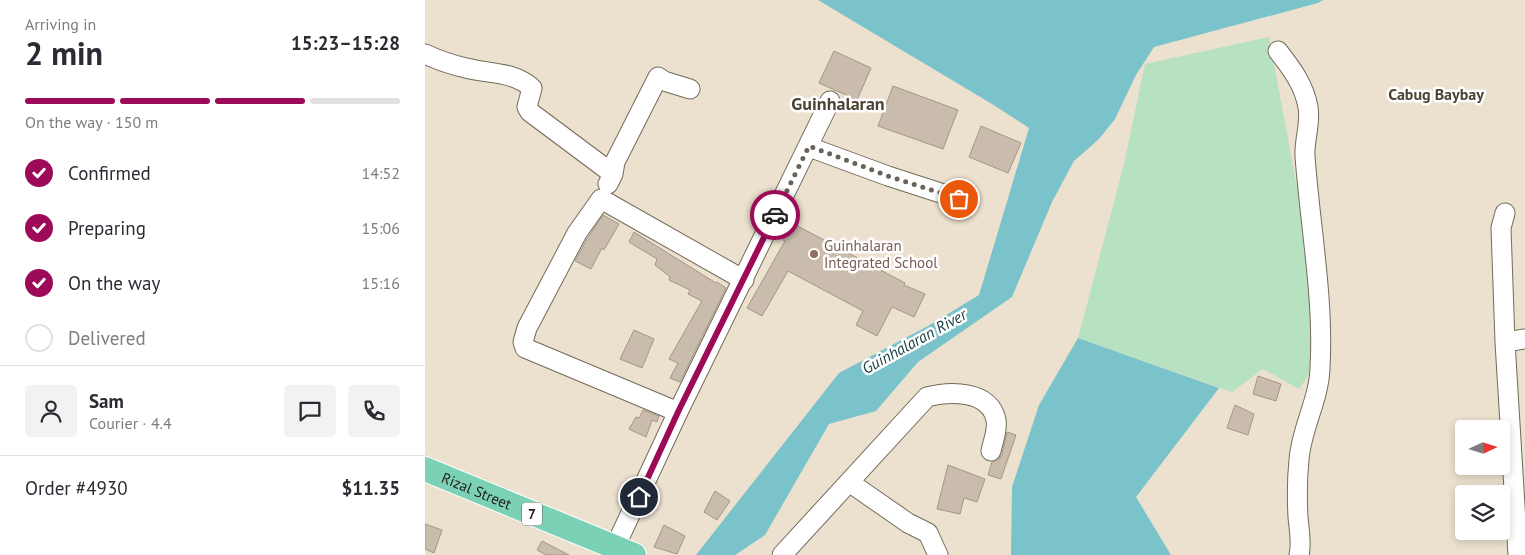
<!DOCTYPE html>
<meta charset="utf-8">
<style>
body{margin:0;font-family:"PT Sans",sans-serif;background:#f2f2f3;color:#2b2b33;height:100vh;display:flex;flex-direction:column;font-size:19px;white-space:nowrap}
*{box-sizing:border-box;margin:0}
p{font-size:16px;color:#7c7c81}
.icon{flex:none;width:28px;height:28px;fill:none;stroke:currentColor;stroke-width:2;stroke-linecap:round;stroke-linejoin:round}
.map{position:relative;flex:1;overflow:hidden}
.sheet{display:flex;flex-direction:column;background:#fff;width:425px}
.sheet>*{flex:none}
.needle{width:32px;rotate:86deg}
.fabs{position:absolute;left:1030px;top:420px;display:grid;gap:10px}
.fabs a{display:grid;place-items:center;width:55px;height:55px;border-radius:5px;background:#fff;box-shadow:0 2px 8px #0003;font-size:25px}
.pin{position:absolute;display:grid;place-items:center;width:42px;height:42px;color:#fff;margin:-21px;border:2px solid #fff;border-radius:50%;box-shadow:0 1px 5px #0007}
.courier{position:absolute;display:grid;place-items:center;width:50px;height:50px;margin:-25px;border:4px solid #9d0a57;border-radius:50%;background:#fff;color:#222;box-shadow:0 1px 6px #0007}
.headline em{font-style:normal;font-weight:800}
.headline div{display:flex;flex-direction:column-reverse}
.headline{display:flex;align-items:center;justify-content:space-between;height:85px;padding:0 25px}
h1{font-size:32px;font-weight:800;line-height:38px}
.bar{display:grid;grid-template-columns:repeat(4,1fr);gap:8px 5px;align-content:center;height:60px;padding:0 25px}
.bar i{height:6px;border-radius:4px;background:#e1e1e2}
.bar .on{background:#9d0a57}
.bar p{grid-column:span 4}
.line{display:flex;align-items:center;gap:12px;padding:0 25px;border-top:1px solid #e1e1e2}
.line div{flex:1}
.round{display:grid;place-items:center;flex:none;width:52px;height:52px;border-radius:5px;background:#f2f2f3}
ol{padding:0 25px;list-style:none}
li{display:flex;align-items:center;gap:15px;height:55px}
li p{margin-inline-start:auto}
li .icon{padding:5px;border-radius:50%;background:#9d0a57;color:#fff;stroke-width:4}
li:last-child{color:#7c7c81}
li i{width:28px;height:28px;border:2px solid #e1e1e2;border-radius:50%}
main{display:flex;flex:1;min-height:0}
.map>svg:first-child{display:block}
.green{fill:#b7e2c2}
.water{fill:#7ac3cb}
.building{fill:#c9bcac;stroke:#a39687}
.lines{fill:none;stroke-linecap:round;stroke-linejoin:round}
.minor-casing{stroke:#746a5a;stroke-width:21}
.major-casing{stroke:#fff;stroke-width:26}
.minor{stroke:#fff;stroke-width:19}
.major{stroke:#7bd1b5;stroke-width:24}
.done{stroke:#696258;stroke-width:5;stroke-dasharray:0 9}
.route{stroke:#9d0a57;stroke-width:6}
.education-dot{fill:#8d6e63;stroke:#fff;stroke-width:2}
.labels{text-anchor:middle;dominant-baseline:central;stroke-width:5;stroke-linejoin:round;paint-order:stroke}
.shield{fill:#fff;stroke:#65625d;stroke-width:1}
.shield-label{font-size:14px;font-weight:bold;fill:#231e18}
.education-label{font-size:15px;fill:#785e54;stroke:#fff;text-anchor:start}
.street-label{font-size:15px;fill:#231e18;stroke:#fff}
.neighbourhood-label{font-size:16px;font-weight:bold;fill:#4d4335;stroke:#fff}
.water-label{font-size:16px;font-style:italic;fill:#1d4044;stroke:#fff}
.quarter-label{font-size:18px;font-weight:bold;fill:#4d4335;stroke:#fff}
</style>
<main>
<section class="sheet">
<div class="headline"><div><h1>2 min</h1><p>Arriving in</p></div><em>15:23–15:28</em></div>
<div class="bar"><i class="on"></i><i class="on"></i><i class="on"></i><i></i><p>On the way · 150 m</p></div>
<ol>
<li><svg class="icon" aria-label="check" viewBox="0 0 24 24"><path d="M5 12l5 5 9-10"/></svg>Confirmed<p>14:52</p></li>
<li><svg class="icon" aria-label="check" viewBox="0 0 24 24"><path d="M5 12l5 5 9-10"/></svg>Preparing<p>15:06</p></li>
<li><svg class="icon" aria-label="check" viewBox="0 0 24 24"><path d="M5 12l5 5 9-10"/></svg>On the way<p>15:16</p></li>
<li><i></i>Delivered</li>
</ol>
<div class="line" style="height:90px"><a class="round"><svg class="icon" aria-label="person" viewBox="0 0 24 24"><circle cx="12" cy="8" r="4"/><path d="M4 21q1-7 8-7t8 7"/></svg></a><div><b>Sam</b><p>Courier · 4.4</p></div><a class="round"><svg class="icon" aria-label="chat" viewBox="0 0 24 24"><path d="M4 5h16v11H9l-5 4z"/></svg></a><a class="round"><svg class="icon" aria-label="phone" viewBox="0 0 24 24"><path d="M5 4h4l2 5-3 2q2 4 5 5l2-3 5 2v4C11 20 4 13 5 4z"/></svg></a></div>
<div class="line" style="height:65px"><div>Order #4930</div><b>$11.35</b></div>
</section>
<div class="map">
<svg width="1100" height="555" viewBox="0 0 1100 555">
<rect width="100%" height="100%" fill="#ece1cf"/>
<path class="green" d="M 844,37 L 879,225 L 889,367 L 874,389 L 838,369 L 807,392 L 653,338 L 698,168 L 720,64 Z"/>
<path class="water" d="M 393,0 L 898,0 L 893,3 L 729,47 L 711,75 L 690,119 L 674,139 L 649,161 L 627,202 L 587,297 L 493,362 L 451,411 L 404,424 L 340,535 L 310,555 L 271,555 L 414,373 L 503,326 L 554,295 L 604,128 L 567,104 Z
M 653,338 L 794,388 L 711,497 L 746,555 L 586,555 L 587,487 L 614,405 Z"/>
<path class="building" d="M 409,51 L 446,68 L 432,100 L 394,83 Z
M 468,86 L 533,110 L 518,149 L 453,126 Z
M 556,126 L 596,143 L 583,173 L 544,157 Z
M 178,215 L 194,224 L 179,250 L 177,248 L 166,269 L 150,261 L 162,239 Z
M 367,223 L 480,283 L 479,285 L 500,294 L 489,317 L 467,307 L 452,336 L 431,325 L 438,311 L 363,271 L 337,316 L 322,308 L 360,241 L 358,240 Z
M 209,232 L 291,283 L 292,282 L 301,288 L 255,382 L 245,378 L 253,363 L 244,359 L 277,301 L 263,294 L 265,290 L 244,280 L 245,277 L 230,265 L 232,259 L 204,242 Z
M 209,330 L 229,339 L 217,368 L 195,359 Z
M 833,376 L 856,384 L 851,401 L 828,394 Z
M 810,405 L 829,414 L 823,435 L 802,428 Z
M 218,410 L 234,416 L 232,422 L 227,420 L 221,437 L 204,429 L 211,417 L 214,418 Z
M 582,432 L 591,435 L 576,479 L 563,475 L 567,462 L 574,459 L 577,454 Z
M 523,465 L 560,479 L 552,502 L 539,498 L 535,514 L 512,509 Z
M 290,491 L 305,501 L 292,520 L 279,512 Z
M 0,524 L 17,530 L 9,553 L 0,549 Z
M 239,525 L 260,536 L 252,554 L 229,547 Z
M 117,541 L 144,555 L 121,555 L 112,550 Z"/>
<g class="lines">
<defs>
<path id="minor" d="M 853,51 C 867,69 879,85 883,107 C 886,123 879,140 880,156 C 885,226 899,298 895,368 C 894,400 876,429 874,460 C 872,479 872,498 873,517 C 874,529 877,543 874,555
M 0,54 C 13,60 27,65 41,68 C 64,74 88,71 107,88 L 102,107 L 105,112 L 188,174
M 384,147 L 463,176 L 534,199
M 183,184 L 188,174 L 190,162 L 233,77 L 239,81 L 265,89
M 1080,213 L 1076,228 L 1080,342
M 253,412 L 100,348 L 98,342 L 102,328 L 152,233 L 176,199 L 319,280
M 424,482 L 483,523 L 503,533 L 513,555
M 190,547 L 253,412 L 405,101
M 357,555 L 502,397 C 525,391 565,390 571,420 C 573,430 568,441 566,451
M 1093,555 L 1080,342 L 1100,339"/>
<g id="major">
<path id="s1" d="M 0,469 L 209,555"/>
</g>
</defs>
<use href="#minor" class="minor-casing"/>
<use href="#major" class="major-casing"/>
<use href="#minor" class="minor"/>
<use href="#major" class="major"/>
</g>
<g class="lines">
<path class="done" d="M 350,215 L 384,146 L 463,176 L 534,199"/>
<path class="route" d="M 214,497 L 253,412 L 350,215"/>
</g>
<circle class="education-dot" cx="389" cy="254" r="5"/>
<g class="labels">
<rect class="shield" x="97" y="502.5" width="20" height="23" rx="4"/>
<g class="shield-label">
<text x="107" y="514">7</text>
</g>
<g class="education-label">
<text x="399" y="245">Guinhalaran<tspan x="399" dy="17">Integrated School</tspan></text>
</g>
<g class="street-label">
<text stroke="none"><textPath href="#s1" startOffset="56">Rizal Street</textPath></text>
</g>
<g class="neighbourhood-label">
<text x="1011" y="94">Cabug Baybay</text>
</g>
<g class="water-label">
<text transform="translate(489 341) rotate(-29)">Guinhalaran River</text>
</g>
<g class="quarter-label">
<text x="413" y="103">Guinhalaran</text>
</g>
</g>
</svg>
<div class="fabs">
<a><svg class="needle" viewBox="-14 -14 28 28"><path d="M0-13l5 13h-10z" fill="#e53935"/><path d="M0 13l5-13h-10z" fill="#7c7c81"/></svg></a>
<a><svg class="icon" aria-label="layers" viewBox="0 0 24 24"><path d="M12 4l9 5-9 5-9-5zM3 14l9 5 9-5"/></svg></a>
</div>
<div class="pin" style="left:534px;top:199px;background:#ea580c"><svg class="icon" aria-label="bag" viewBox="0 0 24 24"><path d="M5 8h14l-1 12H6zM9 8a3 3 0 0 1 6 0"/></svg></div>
<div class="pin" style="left:214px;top:497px;background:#1f2937"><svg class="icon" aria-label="home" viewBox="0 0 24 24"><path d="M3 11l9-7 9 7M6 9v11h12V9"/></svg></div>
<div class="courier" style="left:350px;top:215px"><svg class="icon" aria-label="car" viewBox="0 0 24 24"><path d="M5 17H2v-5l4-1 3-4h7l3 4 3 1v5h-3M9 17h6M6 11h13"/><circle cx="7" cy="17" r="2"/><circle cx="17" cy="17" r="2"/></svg></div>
</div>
</main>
